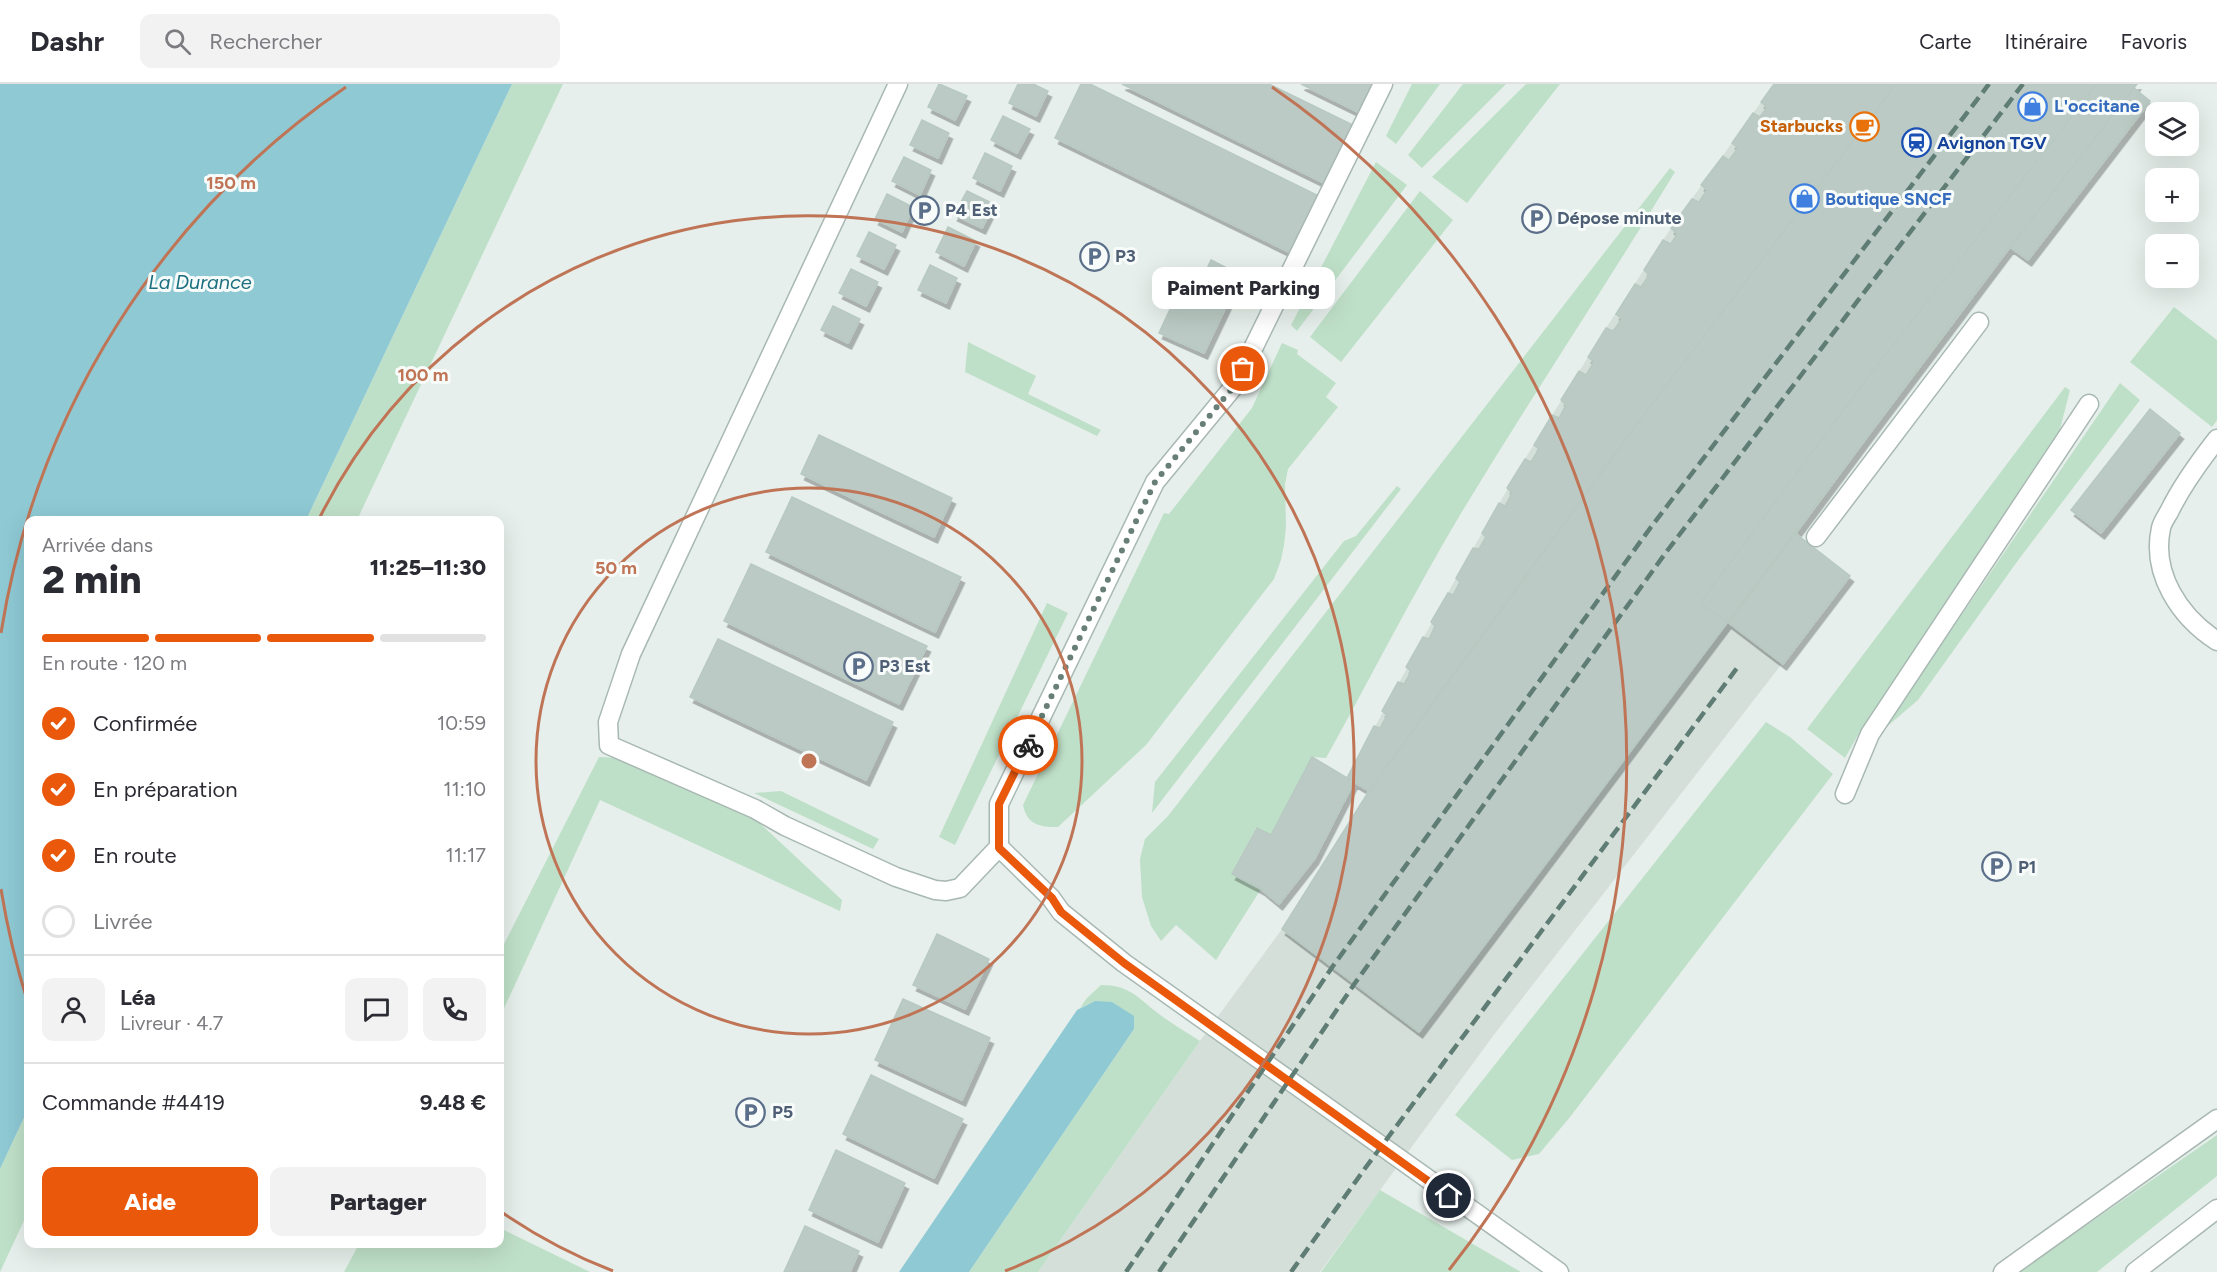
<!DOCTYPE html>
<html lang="fr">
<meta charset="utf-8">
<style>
body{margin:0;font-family:Figtree,sans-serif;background:#f2f2f3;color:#2b2b33;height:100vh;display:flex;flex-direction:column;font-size:22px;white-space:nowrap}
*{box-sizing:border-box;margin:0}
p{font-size:20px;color:#7c7c81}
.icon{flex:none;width:33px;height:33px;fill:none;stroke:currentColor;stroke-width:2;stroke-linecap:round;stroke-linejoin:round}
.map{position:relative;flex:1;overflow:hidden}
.side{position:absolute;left:24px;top:432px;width:480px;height:732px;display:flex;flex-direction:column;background:#fff;border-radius:12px;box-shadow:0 6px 24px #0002}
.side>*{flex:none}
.buttons{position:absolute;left:2145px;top:18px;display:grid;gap:12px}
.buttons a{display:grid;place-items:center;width:54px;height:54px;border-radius:12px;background:#fff;box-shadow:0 6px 24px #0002;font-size:30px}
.pin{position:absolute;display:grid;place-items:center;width:51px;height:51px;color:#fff;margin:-26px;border:3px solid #fff;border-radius:50%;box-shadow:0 2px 6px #0007}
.courier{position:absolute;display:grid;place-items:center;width:60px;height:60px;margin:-30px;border:4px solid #ea580c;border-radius:50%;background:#fff;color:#222;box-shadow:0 2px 8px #0007}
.bubble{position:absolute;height:42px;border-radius:12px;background:#fff;box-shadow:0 6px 24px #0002;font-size:20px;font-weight:800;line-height:42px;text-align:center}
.summary em{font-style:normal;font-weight:800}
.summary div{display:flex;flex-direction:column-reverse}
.summary{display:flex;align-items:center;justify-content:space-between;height:102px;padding:0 18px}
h1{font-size:39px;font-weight:800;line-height:45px}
.bar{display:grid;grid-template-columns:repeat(4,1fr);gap:9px 6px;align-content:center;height:72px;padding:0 18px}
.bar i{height:8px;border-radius:4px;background:#e1e1e2}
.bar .selected{background:#ea580c}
.bar p{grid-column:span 4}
.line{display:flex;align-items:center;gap:15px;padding:0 18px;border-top:2px solid #e1e1e2}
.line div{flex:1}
.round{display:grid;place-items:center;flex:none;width:63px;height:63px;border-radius:12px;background:#f2f2f3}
ol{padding:0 18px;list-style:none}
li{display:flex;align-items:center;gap:18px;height:66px}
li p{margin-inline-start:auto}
li .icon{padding:6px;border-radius:50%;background:#ea580c;color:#fff;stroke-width:4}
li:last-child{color:#7c7c81}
li i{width:33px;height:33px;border:3px solid #e1e1e2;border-radius:50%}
.button{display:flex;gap:12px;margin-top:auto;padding:12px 18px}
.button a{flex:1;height:69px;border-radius:12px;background:#ea580c;color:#fff;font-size:24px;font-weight:800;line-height:69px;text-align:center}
.button a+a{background:#f2f2f3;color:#2b2b33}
header{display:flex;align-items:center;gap:36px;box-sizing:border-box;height:84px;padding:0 30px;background:#fff;border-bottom:2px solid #e1e1e2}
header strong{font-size:28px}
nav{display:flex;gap:33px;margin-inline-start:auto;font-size:21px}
.search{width:420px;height:54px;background:#f2f2f3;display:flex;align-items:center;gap:15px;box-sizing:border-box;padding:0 21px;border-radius:12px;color:#7c7c81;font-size:22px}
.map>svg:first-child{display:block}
.built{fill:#d4dfda}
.green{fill:#bfe0c8}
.water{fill:#8ec9d4}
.building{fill:#bbcac4;stroke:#b8c9c2;stroke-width:1.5;filter:url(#shadow)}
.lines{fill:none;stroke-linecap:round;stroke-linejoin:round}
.minor-casing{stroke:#a8b8b2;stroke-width:21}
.minor{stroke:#fff;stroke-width:18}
.rail{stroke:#5f7d75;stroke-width:4.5;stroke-dasharray:12 6;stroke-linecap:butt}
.done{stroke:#687f78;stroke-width:6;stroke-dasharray:0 10.8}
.route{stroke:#ea580c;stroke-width:8}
.ring{fill:none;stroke:#c07456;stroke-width:3}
.labels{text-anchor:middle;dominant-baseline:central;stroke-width:6;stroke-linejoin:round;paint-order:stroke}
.shop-label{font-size:18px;font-weight:bold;fill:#366cbe;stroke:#f7fbf9;text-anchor:start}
.food-label{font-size:18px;font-weight:bold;fill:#c56008;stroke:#f7fbf9;text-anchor:end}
.transit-label{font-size:18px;font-weight:bold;fill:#164399;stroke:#f7fbf9;text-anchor:start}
.service-label{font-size:18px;font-weight:bold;fill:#4e5e75;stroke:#f7fbf9;text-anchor:start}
.water-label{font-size:20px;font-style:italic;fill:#1c6f80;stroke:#f7fbf9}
.centre{fill:#c07456;stroke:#f7fbf9;stroke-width:3}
.ring-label{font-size:18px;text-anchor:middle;font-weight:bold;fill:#c07456;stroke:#f7fbf9;stroke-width:6;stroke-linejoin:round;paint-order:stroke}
</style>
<header>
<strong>Dashr</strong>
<div class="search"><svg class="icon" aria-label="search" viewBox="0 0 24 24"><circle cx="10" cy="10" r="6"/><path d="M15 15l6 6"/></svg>Rechercher</div>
<nav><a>Carte</a><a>Itinéraire</a><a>Favoris</a></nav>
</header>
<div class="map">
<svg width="2217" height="1188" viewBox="0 0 2217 1188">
<defs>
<filter id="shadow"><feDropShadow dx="3.5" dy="6" stdDeviation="0" flood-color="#0004"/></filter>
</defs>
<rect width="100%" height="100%" fill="#e6efeb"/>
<path class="built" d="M 1774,0 L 2134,3 L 2150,17 L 2028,176 L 2010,163 L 1795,449 L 1850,492 L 1493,952 L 1320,1188 L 1038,1188 L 1200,957 L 1282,845 L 1369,707 L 1347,694 L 1456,494 L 1525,375 L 1606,244 L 1671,144 Z"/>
<path class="green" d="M 512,0 L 563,0 L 357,436 L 306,436 Z
M 1412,0 L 1440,0 L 1396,60 L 1386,52 Z
M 1463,0 L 1506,0 L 1422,84 L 1408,71 Z
M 1526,0 L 1560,0 L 1467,119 L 1432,93 Z
M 1376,78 L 1407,101 L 1297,247 L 1291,241 Z
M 1670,84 L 1675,88 C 1605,203 1530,315 1460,431 C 1413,510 1371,593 1326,674 L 1312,673 L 1271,751 L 1256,744 L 1232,790 L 1261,805 L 1216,876 L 1176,841 L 1161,857 L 1151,842 L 1142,813 L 1140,775 L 1145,755 L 1168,732 Z
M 1420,107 L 1453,136 L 1341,278 L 1310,253 Z
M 2174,223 L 2217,256 L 2217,336 L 2212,343 L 2130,278 Z
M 968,258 L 1036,292 L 1028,310 L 1101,346 L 1097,352 L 965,288 Z
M 1282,259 L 1298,266 L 1297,270 L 1336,299 L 1326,313 L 1338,323 L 1288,385 L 1285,400 L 1286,443 L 1284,461 L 1281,476 L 1274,495 L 1146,661 L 1058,743 C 1040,743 1027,741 1023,721 L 1164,429 L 1169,430 L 1252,324 Z
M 2120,299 L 2140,316 L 2019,475 L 1918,616 L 1883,646 Z
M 2065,303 L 2070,306 L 2058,353 L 1862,644 L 1845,674 L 1807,645 Z
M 1397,402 L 1401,405 L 1152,729 L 1155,698 L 1344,457 L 1356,452 Z
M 1047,519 L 1068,529 L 955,761 L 939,753 Z
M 1766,638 L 1790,653 L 1833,690 L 1570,1033 L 1539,1070 L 1512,1076 L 1455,1031 Z
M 599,673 L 620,674 L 752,732 L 842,816 L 840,827 L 600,716 L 500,933 L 500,868 Z
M 781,707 L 879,755 L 873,765 L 754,709 Z
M 1101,901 C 1130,901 1138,914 1159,930 C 1172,940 1186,948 1200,957 L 1038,1188 L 969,1188 L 1134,945 L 1095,917 L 1080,924 L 1087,914 Z
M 28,1025 L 28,1128 L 0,1188 L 0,1085 Z
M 2217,1051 L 2217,1092 L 2097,1188 L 2019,1188 Z
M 1380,1106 L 1521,1188 L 1321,1188 Z
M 500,1144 L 590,1188 L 344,1188 L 359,1160 L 500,1160 Z"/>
<path class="water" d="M 0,0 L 512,0 L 306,436 L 28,436 L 28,1025 L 0,1085 Z
M 1095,917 L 1112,918 L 1134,932 L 1134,945 L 969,1188 L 899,1188 L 1077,926 Z"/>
<path class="building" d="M 939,0 L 967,12 L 955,36 L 928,23 Z
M 1018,0 L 1033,0 L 1048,7 L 1036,32 L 1009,19 Z
M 1081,0 L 1090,0 L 1321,113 L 1293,170 L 1055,54 Z
M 1122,0 L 1269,0 L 1355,42 L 1326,100 Z
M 1301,0 L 1375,0 L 1360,29 Z
M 1774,0 L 1896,0 L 1640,336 L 1372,703 L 1369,707 L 1347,694 L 1374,642 L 1380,644 L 1387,631 L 1382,627 L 1398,598 L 1404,600 L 1408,593 L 1411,587 L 1406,583 L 1423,553 L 1429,555 L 1435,542 L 1431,538 L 1448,509 L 1453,511 L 1460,498 L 1456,494 L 1473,464 L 1479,465 L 1486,453 L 1482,449 L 1499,419 L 1505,422 L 1512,409 L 1507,404 L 1525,375 L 1531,378 L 1539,365 L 1534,361 L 1552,331 L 1559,334 L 1566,321 L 1561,316 L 1579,287 L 1586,291 L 1594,278 L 1588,273 L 1606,244 L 1613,247 L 1622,235 L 1616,230 L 1635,200 L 1641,203 L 1649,191 L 1644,186 L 1663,156 L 1671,160 L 1677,150 L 1671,144 L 1692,115 L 1699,118 L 1707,106 L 1701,101 L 1723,72 L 1729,76 L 1738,64 L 1732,59 L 1753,29 L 1760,33 L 1767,23 L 1761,18 Z
M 1896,0 L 2137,0 L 2134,4 L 2150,17 L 2028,176 L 2010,163 L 1419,948 L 1282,845 L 1369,707 L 1458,584 L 1640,336 Z
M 2097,0 L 2137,0 L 1962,225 L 1729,539 L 1700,519 L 1876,283 Z
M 1003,32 L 1030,45 L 1017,69 L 991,56 Z
M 922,36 L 949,49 L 938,74 L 910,61 Z
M 985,69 L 1012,82 L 1000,107 L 973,94 Z
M 904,73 L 931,86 L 920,111 L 892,97 Z
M 967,107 L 994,120 L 982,144 L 954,131 Z
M 887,110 L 913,123 L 902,148 L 875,135 Z
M 948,143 L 976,157 L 964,182 L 936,168 Z
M 869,148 L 896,161 L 884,185 L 857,172 Z
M 1211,176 L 1241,191 L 1204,269 L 1159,249 L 1181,202 L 1196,209 Z
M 930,181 L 957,194 L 946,219 L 918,206 Z
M 851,185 L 878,198 L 866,222 L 839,209 Z
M 833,222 L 860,235 L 848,259 L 821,246 Z
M 2150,325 L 2180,349 L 2101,449 L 2071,426 Z
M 819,351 L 952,414 L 934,453 L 801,390 Z
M 792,413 L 961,493 L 935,548 L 766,468 Z
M 1795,449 L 1850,492 L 1783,580 L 1729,539 Z
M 751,480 L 927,562 L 899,620 L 724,537 Z
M 718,555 L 893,638 L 866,696 L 690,613 Z
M 1312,673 L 1354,698 L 1315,774 L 1279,820 L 1261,805 L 1232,790 L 1257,744 L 1271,751 Z
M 937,850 L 989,875 L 965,925 L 913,901 Z
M 903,915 L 990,954 L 962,1016 L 875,976 Z
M 871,991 L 963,1035 L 934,1094 L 843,1050 Z
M 836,1066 L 905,1099 L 878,1158 L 809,1126 Z
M 805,1142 L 859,1167 L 850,1188 L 784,1188 Z"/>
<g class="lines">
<defs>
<path id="minor" d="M 898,0 L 631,570 L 608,638 L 609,661 L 755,725 L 785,742 L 896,793 L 935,806 L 946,807 L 960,804 L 999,763
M 1383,0 L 1235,301 L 1155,398 L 999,720 L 999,763 L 1051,814 L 1061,828 L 1124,879 L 1559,1188
M 2217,355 C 2199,378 2182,401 2169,428 C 2166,433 2162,439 2161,444 C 2151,490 2180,533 2217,557
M 1816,453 L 1979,238
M 1845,710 L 1870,650 L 2089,320
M 2003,1188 L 2217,1035
M 2135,1188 L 2217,1125"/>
</defs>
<use href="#minor" class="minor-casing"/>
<use href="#minor" class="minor"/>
<path class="rail" d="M 1126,1188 L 1333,882 L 1651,443 L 1989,0
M 1159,1188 L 1355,899 L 1667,467 L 2023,0
M 1291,1188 L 1366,1083 L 1740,580"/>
</g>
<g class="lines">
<path class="done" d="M 1028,661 L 1155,398 L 1235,301 L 1243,285"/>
<path class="route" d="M 1028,661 L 999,720 L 999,764 L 1052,814 L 1061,828 L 1124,879 L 1449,1112"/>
</g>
<g class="ring">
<circle cx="809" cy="677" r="273"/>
<path d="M613 1187A546 546 0 0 1 500 1127M320 433A546 546 0 1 1 1005 1187"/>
<path d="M27 916A818 818 0 0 1 1 805M1 549A818 818 0 0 1 346 3M1272 3A818 818 0 0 1 1449 1186"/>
</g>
<defs>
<symbol id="shop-ring" viewBox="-11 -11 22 22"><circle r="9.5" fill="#f7fbf9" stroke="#3f7fe0" stroke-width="1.5"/><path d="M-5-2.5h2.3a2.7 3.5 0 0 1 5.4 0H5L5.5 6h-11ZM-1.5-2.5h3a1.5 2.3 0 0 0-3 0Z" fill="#3f7fe0"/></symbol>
<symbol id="cafe-ring" viewBox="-11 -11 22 22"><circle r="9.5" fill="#f7fbf9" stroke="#e8710a" stroke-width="1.5"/><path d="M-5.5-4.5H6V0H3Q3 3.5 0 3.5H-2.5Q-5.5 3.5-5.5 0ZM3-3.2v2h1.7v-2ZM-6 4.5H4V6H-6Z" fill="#e8710a"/></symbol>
<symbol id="station-ring" viewBox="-11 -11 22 22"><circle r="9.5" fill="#f7fbf9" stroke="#1a4fb4" stroke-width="1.5"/><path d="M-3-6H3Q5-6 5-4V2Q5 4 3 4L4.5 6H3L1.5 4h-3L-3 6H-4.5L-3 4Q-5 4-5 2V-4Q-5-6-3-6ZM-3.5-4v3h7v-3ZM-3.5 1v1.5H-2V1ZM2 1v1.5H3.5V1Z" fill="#1a4fb4"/></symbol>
<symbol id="parking-ring" viewBox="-11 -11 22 22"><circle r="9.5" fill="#f7fbf9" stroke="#5c6f8a" stroke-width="1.5"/><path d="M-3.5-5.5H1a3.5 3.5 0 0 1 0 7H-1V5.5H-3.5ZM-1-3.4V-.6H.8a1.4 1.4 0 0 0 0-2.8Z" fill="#5c6f8a"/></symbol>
</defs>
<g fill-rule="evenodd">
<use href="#shop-ring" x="2016" y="6" width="33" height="33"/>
<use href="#cafe-ring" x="1848" y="26" width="33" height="33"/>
<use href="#station-ring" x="1900" y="42" width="33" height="33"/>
<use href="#shop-ring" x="1788" y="98" width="33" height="33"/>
<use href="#parking-ring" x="908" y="110" width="33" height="33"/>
<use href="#parking-ring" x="1520" y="118" width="33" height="33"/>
<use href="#parking-ring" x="1078" y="156" width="33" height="33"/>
<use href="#parking-ring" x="842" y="566" width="33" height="33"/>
<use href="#parking-ring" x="1980" y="766" width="33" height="33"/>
<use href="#parking-ring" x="734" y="1012" width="33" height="33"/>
</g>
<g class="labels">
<g class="shop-label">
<text x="2054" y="22">L'occitane</text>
<text x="1825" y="115">Boutique SNCF</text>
</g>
<g class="food-label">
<text x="1843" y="42">Starbucks</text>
</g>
<g class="transit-label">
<text x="1937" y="59">Avignon TGV</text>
</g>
<g class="service-label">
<text x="945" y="126">P4 Est</text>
<text x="1557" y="134">Dépose minute</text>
<text x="1115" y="172">P3</text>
<text x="879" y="582">P3 Est</text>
<text x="2018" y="783">P1</text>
<text x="772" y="1028">P5</text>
</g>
<g class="water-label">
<text x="200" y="198">La Durance</text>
</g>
</g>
<circle cx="809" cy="677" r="9" class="centre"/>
<g class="ring-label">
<text x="231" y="105">150 m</text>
<text x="423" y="297">100 m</text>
<text x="616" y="490">50 m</text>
</g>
</svg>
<div class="buttons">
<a><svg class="icon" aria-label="layers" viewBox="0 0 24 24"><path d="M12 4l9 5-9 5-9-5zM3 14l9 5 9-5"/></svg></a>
<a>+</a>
<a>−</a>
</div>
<div class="pin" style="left:1243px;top:285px;background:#ea580c"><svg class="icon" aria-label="bag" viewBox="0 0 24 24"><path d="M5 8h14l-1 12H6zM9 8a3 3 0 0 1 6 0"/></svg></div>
<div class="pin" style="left:1449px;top:1112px;background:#1f2937"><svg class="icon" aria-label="home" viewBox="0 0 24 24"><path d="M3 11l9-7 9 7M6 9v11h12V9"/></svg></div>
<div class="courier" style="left:1028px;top:661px"><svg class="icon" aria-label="bike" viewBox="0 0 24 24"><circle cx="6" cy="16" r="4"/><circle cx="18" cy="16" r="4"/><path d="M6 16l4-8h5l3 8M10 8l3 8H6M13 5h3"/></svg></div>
<div class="bubble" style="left:1152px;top:183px;width:183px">Paiment Parking</div>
<section class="side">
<div class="summary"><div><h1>2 min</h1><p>Arrivée dans</p></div><em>11:25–11:30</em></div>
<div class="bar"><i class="selected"></i><i class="selected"></i><i class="selected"></i><i></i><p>En route · 120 m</p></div>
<ol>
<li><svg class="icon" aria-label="check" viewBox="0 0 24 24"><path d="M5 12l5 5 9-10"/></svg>Confirmée<p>10:59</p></li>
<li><svg class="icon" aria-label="check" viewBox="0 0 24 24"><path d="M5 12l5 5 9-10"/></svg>En préparation<p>11:10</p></li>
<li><svg class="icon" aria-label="check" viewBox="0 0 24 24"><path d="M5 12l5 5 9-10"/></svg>En route<p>11:17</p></li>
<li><i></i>Livrée</li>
</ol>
<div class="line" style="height:108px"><a class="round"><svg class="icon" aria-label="person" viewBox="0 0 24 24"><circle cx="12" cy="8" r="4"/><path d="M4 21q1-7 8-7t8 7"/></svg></a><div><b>Léa</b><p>Livreur · 4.7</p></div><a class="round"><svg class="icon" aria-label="chat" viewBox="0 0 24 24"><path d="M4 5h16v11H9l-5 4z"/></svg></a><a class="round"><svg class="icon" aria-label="phone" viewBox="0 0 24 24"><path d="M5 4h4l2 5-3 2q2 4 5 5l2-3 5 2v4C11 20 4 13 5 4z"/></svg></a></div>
<div class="line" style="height:78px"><div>Commande #4419</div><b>9.48 €</b></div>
<div class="button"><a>Aide</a><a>Partager</a></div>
</section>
</div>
